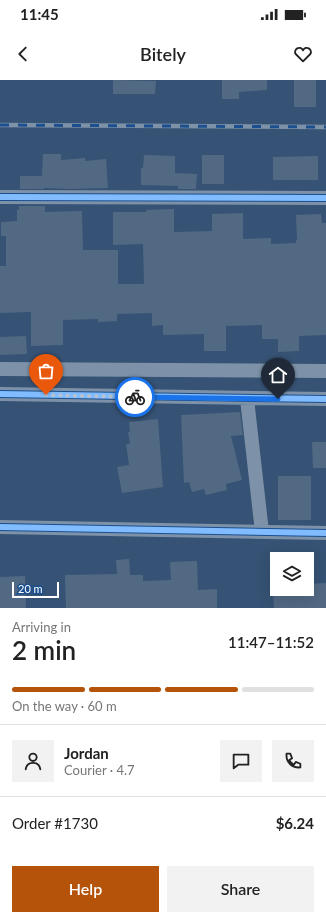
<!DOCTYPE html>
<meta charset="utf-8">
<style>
body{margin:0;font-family:Lato,sans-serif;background:#f2f2f2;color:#222;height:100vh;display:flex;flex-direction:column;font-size:15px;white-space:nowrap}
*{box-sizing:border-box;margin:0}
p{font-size:13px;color:#767676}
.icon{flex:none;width:22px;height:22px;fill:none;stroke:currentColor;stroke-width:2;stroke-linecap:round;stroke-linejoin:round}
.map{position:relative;height:528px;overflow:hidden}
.details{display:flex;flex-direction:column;background:#fff;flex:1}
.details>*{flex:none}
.tools{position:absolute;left:270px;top:472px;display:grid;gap:8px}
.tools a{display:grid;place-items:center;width:44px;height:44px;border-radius:0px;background:#fff;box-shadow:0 4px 16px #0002;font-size:20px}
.scale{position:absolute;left:12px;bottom:10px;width:47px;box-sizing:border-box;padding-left:4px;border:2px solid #fff;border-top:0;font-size:11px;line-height:14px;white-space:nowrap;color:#fff;-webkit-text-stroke:3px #1b4f8f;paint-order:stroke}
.pin{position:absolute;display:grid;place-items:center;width:34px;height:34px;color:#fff;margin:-41px -17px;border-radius:50% 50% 50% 0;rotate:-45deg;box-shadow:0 0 4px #0007}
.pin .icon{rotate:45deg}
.courier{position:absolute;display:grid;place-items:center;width:40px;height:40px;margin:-20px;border:3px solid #1a73e8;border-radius:50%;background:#fff;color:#222;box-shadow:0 1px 5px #0007}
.head em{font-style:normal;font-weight:600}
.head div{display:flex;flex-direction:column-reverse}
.head{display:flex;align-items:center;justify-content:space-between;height:68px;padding:0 12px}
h1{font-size:26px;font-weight:600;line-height:30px}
.bar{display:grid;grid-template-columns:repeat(4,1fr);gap:6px 4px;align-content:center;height:48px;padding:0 12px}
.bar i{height:5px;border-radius:3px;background:#e0e0e0}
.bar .selected{background:#b45309}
.bar p{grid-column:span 4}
.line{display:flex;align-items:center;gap:10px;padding:0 12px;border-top:1px solid #e0e0e0}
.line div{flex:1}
.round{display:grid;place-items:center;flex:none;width:42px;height:42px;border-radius:0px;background:#f2f2f2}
.action{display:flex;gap:8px;margin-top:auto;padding:8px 12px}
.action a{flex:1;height:46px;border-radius:0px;background:#b45309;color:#fff;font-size:16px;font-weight:600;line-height:46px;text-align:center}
.action a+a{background:#f2f2f2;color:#222}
.status{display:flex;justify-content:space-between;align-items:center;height:28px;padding:0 20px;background:#fff;direction:ltr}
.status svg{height:11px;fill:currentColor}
header{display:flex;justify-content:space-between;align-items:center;height:52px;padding:0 12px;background:#fff;font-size:18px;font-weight:600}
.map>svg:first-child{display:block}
.building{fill:#526984}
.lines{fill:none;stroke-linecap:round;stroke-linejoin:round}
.street{stroke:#7d92a8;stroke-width:14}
.rail-casing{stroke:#7e92a7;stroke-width:4.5}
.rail{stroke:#1b4f8f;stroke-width:3;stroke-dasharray:9;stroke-linecap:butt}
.cycleway-casing{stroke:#1b4f8f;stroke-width:8}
.cycleway{stroke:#80bcff;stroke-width:6}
.done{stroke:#b9c2ce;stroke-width:4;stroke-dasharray:0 7.2}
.route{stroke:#1a73e8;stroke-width:5}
</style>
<div class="status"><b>11:45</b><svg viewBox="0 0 49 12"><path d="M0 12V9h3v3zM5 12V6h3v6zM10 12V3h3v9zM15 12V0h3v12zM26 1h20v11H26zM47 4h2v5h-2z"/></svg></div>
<header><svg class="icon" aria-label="back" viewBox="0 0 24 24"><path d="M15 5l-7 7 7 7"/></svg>Bitely<svg class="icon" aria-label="heart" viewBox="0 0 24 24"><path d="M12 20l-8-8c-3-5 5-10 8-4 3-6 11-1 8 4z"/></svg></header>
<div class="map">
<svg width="326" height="528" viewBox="0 0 326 528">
<rect width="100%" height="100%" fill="#365274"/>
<path class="building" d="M 113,0 L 156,1 L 155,14 L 113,14 Z
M 222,0 L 267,0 L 267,10 L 239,12 L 239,19 L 222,19 Z
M 294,0 L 316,0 L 316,27 L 294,27 Z
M 43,74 L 61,74 L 61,80 L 85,78 L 85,81 L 106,79 L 108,108 L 71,109 L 44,108 L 44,109 L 20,109 L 20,96 L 42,96 Z
M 144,75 L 175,76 L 175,93 L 197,94 L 196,109 L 178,109 L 178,106 L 141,105 L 141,88 L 143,88 Z
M 202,75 L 224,75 L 224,104 L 202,104 Z
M 318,76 L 318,100 L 273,100 L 273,77 Z
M 19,126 L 45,126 L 45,132 L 82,131 L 83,170 L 118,170 L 118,204 L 144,204 L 143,164 L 113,165 L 113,132 L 146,132 L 146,130 L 174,129 L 174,152 L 212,151 L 212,134 L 243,133 L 243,159 L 271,158 L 271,164 L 296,163 L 296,160 L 297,160 L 296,135 L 321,134 L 322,143 L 326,143 L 326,255 L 299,256 L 299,271 L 278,272 L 278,259 L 262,259 L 262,245 L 226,246 L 226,271 L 204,271 L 204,254 L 163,255 L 163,245 L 152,246 L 152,233 L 117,234 L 117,241 L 98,242 L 98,239 L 63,240 L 63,265 L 31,266 L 31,232 L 0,233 L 0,186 L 6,186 L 6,156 L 1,156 L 1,142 L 17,141 L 17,130 L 19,130 Z
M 26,256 L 27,274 L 0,275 L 0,257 Z
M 240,332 L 243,355 L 231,356 L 242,400 L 226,404 L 227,410 L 206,415 L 204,409 L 192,412 L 189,402 L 184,403 L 181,335 Z
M 158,339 L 163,407 L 122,413 L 117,387 L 129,385 L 126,364 L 130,364 L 128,352 L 130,352 L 129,342 Z
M 312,362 L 326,362 L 326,388 L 313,388 Z
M 278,396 L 311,396 L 311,440 L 278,440 Z
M 129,479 L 130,495 L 143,495 L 143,501 L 171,500 L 170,482 L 197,481 L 198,510 L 217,509 L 217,528 L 66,528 L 65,495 L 117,494 L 116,480 Z
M 25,496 L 26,528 L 0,528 L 0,497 Z
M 326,503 L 326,528 L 274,528 L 273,509 L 307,509 L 307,504 Z"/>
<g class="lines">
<path class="street" d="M 0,117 L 326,118
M 0,289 L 326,291
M 0,314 L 326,319
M 247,319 L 262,452
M 0,447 L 326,453"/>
<defs>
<path id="rail" d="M 0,45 L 326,47"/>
</defs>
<use href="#rail" class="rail-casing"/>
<use href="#rail" class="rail"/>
<defs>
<path id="cycleway" d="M 0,117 L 326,118
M 0,314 L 326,319
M 0,447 L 326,453"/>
</defs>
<use href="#cycleway" class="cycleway-casing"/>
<use href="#cycleway" class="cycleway"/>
</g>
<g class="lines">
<path class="done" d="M 46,315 L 135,317"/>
<path class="route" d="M 135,317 L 278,319"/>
</g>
</svg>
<div class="tools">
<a><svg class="icon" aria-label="layers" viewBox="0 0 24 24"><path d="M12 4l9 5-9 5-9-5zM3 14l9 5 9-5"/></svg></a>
</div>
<div class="scale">20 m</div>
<div class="pin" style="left:46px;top:315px;background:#ea580c"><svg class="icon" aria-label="bag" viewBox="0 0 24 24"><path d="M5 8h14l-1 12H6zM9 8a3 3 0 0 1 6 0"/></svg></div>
<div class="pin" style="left:278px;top:319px;background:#1f2937"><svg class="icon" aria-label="home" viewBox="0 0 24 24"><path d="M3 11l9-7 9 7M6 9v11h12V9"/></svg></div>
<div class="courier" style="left:135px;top:317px"><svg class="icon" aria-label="bike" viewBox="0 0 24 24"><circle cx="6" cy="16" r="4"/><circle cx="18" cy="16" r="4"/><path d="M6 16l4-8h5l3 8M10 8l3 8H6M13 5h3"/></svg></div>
</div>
<section class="details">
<div class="head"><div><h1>2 min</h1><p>Arriving in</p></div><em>11:47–11:52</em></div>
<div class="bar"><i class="selected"></i><i class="selected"></i><i class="selected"></i><i></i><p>On the way · 60 m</p></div>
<div class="line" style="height:72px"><a class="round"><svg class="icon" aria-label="person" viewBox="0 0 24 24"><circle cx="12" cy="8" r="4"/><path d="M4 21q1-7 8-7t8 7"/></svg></a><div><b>Jordan</b><p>Courier · 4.7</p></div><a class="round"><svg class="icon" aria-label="chat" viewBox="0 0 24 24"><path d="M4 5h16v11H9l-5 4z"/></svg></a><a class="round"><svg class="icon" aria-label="phone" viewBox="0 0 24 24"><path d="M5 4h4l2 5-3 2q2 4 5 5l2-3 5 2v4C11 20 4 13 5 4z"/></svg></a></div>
<div class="line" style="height:52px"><div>Order #1730</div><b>$6.24</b></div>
<div class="action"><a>Help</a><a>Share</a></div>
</section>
